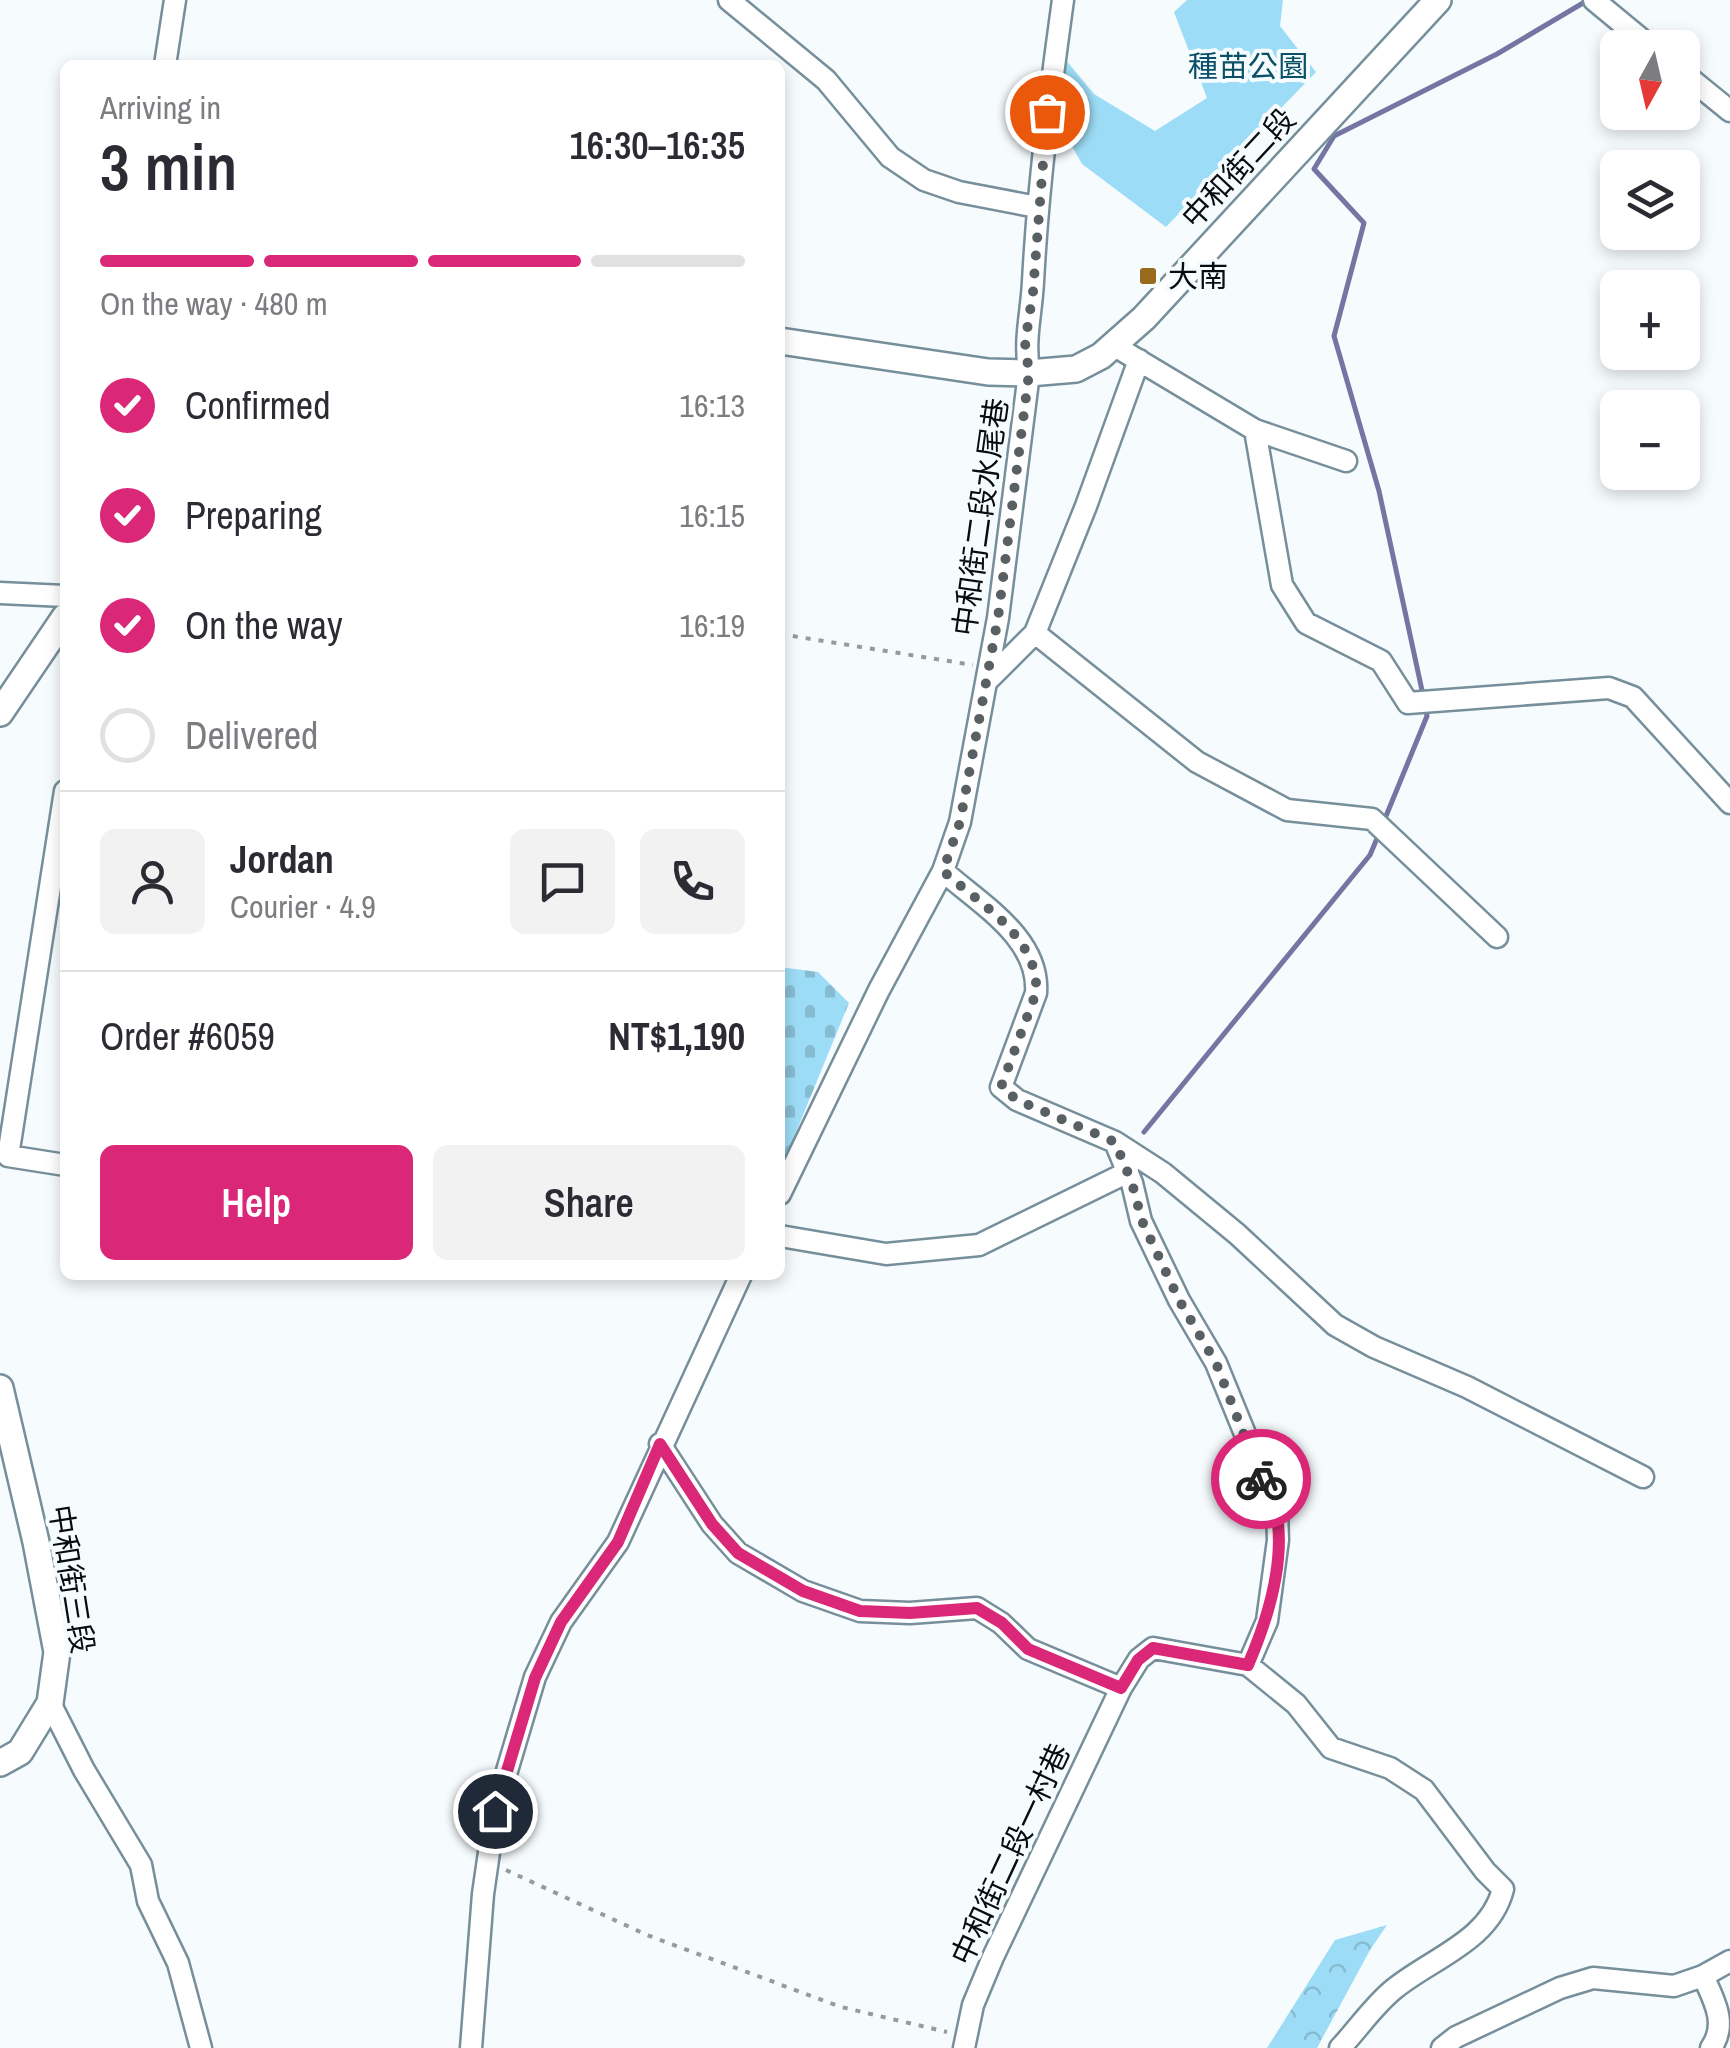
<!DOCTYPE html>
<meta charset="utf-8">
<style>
body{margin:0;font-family:"Archivo Narrow","Noto Sans TC",sans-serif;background:#f2f2f3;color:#2b2b33;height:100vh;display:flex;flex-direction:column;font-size:38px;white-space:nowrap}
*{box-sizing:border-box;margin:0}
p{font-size:32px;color:#7c7c81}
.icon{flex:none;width:55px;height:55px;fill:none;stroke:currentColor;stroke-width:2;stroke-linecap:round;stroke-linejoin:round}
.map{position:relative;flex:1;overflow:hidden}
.drawer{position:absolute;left:60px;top:60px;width:725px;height:1220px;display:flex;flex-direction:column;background:#fff;border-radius:15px;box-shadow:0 5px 15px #0003}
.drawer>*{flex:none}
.needle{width:65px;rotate:188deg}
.tools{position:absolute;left:1600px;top:30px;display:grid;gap:20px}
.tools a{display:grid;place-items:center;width:100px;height:100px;border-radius:15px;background:#fff;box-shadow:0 5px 15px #0003;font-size:50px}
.pin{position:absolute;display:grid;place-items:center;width:85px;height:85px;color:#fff;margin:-42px;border:5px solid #fff;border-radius:50%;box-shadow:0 2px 10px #0007}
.courier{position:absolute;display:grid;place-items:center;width:100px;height:100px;margin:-50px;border:8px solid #db2777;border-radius:50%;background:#fff;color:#222;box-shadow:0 2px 12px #0007}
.summary em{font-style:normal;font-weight:600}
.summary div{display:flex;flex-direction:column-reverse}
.summary{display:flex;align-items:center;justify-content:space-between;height:170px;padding:0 40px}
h1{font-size:65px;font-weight:600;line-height:75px}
.bar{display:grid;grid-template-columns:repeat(4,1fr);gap:15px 10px;align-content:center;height:120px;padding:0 40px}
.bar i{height:12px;border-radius:8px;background:#e1e1e2}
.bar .selected{background:#db2777}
.bar p{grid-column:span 4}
.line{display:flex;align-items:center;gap:25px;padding:0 40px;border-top:2px solid #e1e1e2}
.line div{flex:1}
.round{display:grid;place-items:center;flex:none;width:105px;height:105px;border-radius:15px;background:#f2f2f3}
ol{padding:0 40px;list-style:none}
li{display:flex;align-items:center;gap:30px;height:110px}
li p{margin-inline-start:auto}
li .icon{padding:10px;border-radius:50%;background:#db2777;color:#fff;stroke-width:4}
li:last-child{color:#7c7c81}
li i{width:55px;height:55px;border:5px solid #e1e1e2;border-radius:50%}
.button{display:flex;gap:20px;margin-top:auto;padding:20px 40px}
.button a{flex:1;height:115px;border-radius:15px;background:#db2777;color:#fff;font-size:40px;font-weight:600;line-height:115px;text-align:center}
.button a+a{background:#f2f2f3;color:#2b2b33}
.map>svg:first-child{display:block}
.green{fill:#9ddcf6}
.forest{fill:url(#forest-crowns)}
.cemetery{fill:url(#cemetery-stones)}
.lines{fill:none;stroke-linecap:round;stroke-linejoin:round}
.stream{stroke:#7475a3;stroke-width:5}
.minor-casing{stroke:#768f9a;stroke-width:25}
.major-casing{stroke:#768f9a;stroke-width:30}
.path{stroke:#949b9e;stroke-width:4;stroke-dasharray:5 8;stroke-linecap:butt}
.minor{stroke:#fff;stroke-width:20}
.major{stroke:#fff;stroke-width:25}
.done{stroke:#596064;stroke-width:10;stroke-dasharray:0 18}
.route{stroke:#db2777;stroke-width:12}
.poi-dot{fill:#9a6b1c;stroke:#f6fbfe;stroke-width:4}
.labels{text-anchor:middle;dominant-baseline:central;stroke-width:8;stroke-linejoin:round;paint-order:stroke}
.park-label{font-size:30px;fill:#0a5167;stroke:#f6fbfe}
.street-label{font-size:30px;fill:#050d11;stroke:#f6fbfe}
.poi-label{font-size:30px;fill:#050d11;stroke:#f6fbfe;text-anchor:start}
</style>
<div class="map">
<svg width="1730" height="2048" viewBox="0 0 1730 2048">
<defs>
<pattern id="forest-crowns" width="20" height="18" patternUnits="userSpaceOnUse" patternTransform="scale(2.5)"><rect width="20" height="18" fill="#9ddcf6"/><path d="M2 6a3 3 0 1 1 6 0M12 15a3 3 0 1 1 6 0" fill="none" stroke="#86bcd2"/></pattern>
<pattern id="cemetery-stones" width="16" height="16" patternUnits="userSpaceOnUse" patternTransform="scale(2.5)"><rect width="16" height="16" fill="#9ddcf6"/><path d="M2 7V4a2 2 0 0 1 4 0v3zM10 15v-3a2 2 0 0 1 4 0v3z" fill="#86bcd2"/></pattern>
</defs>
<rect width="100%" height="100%" fill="#f6fbfe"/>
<path class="green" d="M 1187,0 L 1283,0 L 1280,26 L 1316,72 L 1166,227 L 1082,164 L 1057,120 L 1065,59 L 1094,94 L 1155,131 L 1207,98 L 1174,12 Z"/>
<path class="forest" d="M 1387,1925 L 1370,1950 L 1317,2048 L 1267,2048 L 1335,1940 Z"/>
<path class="cemetery" d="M 780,967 L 818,972 L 849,1003 L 780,1171 Z"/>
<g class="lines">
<path class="stream" d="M 1423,695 L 1379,491 L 1334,336 L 1364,223 L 1314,169 L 1334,136 L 1497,54 L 1588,0
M 1384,821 L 1427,716 L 1425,706
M 1144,1132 L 1370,855 L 1378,836"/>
<defs>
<path id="minor" d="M 729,0 L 826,80 L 890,157 L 924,180 L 959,192 L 1037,207
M 1594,0 L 1652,48
M 165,65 L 175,0
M 1682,72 L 1730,111
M 1113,345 L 1255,430 L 1282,585 L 1306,623 L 1381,661 L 1408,703 L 1609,688 L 1633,697 L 1730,803
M 1255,430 L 1346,461
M 0,593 L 65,596
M 1035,633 L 1197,762 L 1287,810 L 1372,819 L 1497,937
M 987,681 L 1035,633 L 1086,506 L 1139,360
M 65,791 L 8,1156 L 65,1165
M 943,871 C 980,904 1040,938 1036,993 L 1001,1087 L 1017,1100 L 1115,1142 L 1132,1183 L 1141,1221 L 1179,1300 L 1216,1363 L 1277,1512 L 1278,1540 L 1267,1621 L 1248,1665 L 1296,1704 L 1331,1748 L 1390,1768 L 1424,1790 L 1485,1871 L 1503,1889 C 1490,1941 1432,1958 1394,1989 C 1374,2005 1358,2029 1340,2048
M 1115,1142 L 1163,1173 L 1237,1234 L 1335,1325 L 1374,1347 L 1467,1387 L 1643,1477
M 780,1194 L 879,990 L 943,871 L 960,822 L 998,618 L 1029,373 C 1024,337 1031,317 1033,282 C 1038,187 1050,94 1063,0
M 780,1236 L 886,1254 L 979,1245 L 1128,1172
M 660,1444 L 712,1524 L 738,1553 L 803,1591 L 860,1611 L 910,1613 L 977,1608 L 1001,1623 L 1028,1649 L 1121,1688 L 1139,1659 L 1153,1648 L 1248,1665
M 50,1703 L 84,1770 L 141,1865 L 148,1901 L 178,1963 L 201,2048
M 1703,1976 C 1714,2000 1728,2024 1711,2048
M 471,2048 L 483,1894 L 495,1811 L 535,1677 L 561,1622 L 618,1542 L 741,1275
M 964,2048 L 973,2005 L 993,1957 L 1121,1688
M 1442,2048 L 1456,2037 L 1560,1988 L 1593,1978 L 1674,1986 L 1703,1976 L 1730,1961"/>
<path id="major" d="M 780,341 L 988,372 L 1029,373 L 1076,369 L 1101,356 L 1144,318 L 1438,0
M 0,713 L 65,617
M 0,1388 L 36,1542 L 57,1652 L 50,1703 L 20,1752 L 0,1763"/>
</defs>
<use href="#minor" class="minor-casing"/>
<use href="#major" class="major-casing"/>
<path class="path" d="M 780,634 L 973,665
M 506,1870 L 647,1935 L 841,2007 L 947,2032"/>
<use href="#minor" class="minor"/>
<use href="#major" class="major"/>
</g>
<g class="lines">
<path class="done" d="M 1047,112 L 1033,292 L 1025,343 L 1029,373 L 998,618 L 960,822 L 943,871 C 980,904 1040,938 1036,993 L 1001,1087 L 1017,1100 L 1115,1142 L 1132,1183 L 1142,1221 L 1179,1300 L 1216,1363 L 1261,1479"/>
<path class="route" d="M 495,1811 L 535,1678 L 561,1622 L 618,1542 L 660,1444 L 712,1524 L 738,1553 L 803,1591 L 860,1611 L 910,1613 L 977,1608 L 1002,1623 L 1028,1649 L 1121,1688 L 1138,1660 L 1153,1648 L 1248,1665 C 1267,1621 1285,1566 1277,1516 C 1275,1504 1266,1491 1261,1479"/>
</g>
<rect class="poi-dot" x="1138" y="266" width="20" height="20" rx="5"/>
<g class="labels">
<g class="park-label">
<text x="1248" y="66">種苗公園</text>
</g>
<g class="street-label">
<text transform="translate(1238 168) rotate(-47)">中和街二段</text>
<text transform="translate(980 517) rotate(-82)">中和街二段水尾巷</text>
<text transform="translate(72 1579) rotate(81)">中和街三段</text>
<text transform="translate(1010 1854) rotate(-65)">中和街二段一村巷</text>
</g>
<g class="poi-label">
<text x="1168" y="276">大南</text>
</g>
</g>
</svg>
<div class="tools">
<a><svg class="needle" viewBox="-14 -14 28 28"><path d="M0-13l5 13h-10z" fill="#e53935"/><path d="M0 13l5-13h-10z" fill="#7c7c81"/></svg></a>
<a><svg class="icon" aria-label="layers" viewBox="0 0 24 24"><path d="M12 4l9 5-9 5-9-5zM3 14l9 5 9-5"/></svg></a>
<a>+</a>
<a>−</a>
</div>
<div class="pin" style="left:1047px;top:112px;background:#ea580c"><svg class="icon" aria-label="bag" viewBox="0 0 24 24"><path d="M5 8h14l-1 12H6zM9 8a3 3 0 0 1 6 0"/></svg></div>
<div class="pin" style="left:495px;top:1811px;background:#1f2937"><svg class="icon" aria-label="home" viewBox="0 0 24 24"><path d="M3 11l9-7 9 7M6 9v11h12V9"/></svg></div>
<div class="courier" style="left:1261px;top:1479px"><svg class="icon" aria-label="bike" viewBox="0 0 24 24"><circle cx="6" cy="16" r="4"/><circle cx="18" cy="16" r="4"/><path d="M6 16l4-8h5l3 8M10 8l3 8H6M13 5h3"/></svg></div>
<section class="drawer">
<div class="summary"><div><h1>3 min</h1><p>Arriving in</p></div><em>16:30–16:35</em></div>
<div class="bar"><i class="selected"></i><i class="selected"></i><i class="selected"></i><i></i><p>On the way · 480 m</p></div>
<ol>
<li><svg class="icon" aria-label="check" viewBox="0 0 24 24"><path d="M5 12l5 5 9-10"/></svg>Confirmed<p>16:13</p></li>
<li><svg class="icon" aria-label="check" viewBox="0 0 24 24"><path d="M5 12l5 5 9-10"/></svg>Preparing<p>16:15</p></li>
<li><svg class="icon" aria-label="check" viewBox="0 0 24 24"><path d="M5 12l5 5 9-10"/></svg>On the way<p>16:19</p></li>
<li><i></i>Delivered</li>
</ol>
<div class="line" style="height:180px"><a class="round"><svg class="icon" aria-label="person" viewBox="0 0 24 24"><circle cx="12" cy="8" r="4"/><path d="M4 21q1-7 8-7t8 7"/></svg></a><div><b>Jordan</b><p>Courier · 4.9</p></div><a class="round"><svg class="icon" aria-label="chat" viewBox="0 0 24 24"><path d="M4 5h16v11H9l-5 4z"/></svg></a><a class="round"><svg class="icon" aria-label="phone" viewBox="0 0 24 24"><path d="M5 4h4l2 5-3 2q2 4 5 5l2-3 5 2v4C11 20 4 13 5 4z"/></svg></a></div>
<div class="line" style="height:130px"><div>Order #6059</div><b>NT$1,190</b></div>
<div class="button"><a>Help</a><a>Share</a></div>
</section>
</div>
